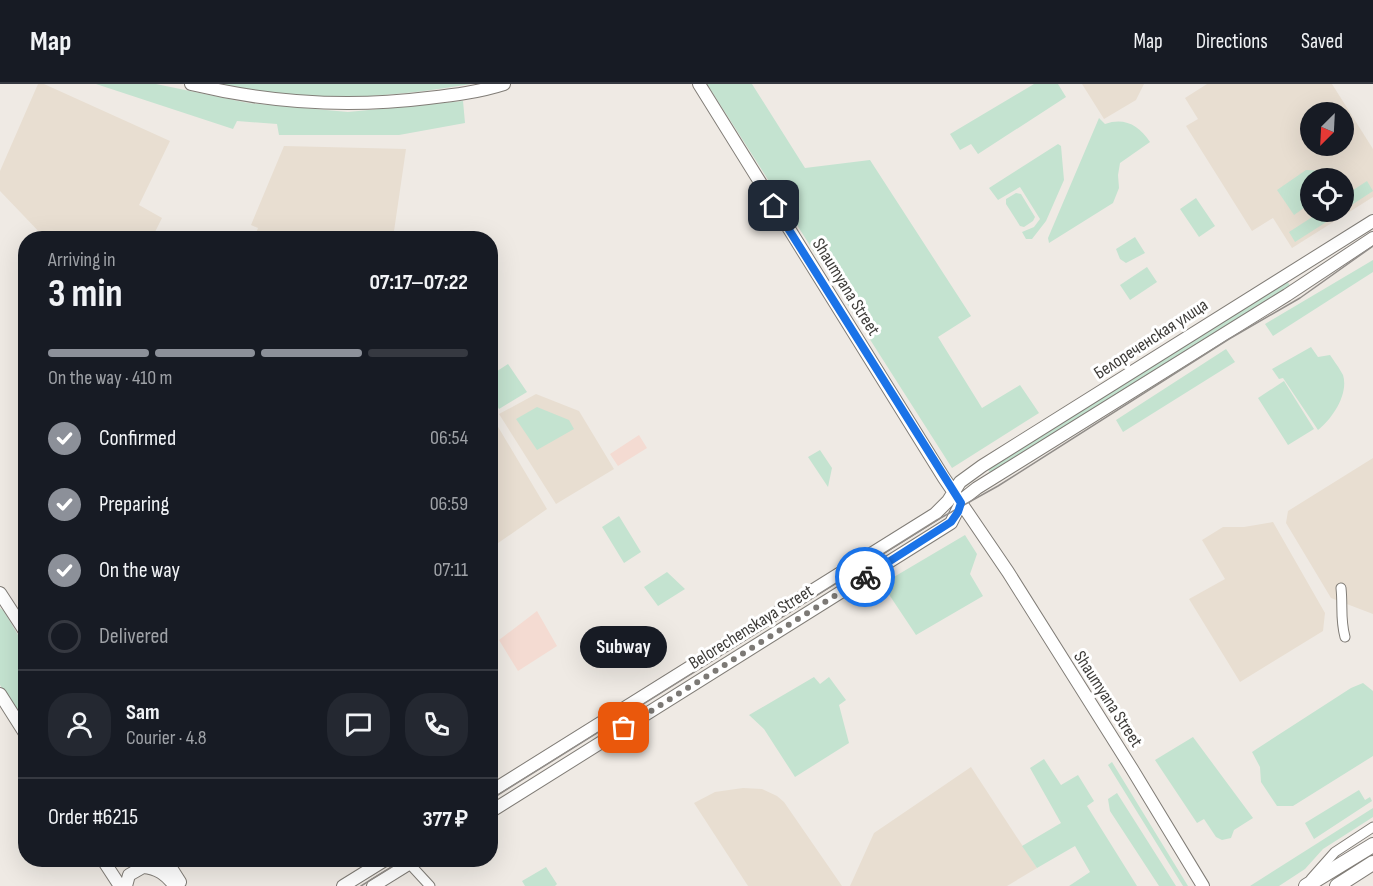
<!DOCTYPE html>
<meta charset="utf-8">
<style>
body{margin:0;font-family:"Sofia Sans Condensed",sans-serif;background:#242831;color:#f1f3f6;height:100vh;display:flex;flex-direction:column;font-size:22px;white-space:nowrap}
*{box-sizing:border-box;margin:0}
p{font-size:20px;color:#9ea1a6}
.icon{flex:none;width:33px;height:33px;fill:none;stroke:currentColor;stroke-width:2;stroke-linecap:round;stroke-linejoin:round}
.map{position:relative;flex:1;overflow:hidden}
.side{position:absolute;left:18px;top:147px;width:480px;height:636px;display:flex;flex-direction:column;background:#171b24;border-radius:24px;box-shadow:0 6px 24px #0002}
.side>*{flex:none}
.needle{width:39px;rotate:204deg}
.controls{position:absolute;left:1300px;top:18px;display:grid;gap:12px}
.controls a{display:grid;place-items:center;width:54px;height:54px;border-radius:50%;background:#171b24;box-shadow:0 6px 24px #0002;font-size:30px}
.pin{position:absolute;display:grid;place-items:center;width:51px;height:51px;color:#fff;margin:-26px;border-radius:12px;box-shadow:0 3px 9px #0006}
.courier{position:absolute;display:grid;place-items:center;width:60px;height:60px;margin:-30px;border:4px solid #1a73e8;border-radius:50%;background:#fff;color:#222;box-shadow:0 2px 8px #0007}
.bubble{position:absolute;height:42px;border-radius:21px;background:#171b24;box-shadow:0 6px 24px #0002;font-size:20px;font-weight:700;line-height:42px;text-align:center}
.head em{font-style:normal;font-weight:700}
.head div{display:flex;flex-direction:column-reverse}
.head{display:flex;align-items:center;justify-content:space-between;height:102px;padding:0 30px}
h1{font-size:39px;font-weight:700;line-height:45px}
.bar{display:grid;grid-template-columns:repeat(4,1fr);gap:9px 6px;align-content:center;height:72px;padding:0 30px}
.bar i{height:8px;border-radius:4px;background:#363941}
.bar .on{background:#8c9099}
.bar p{grid-column:span 4}
.line{display:flex;align-items:center;gap:15px;padding:0 30px;border-top:2px solid #363941}
.line div{flex:1}
.round{display:grid;place-items:center;flex:none;width:63px;height:63px;border-radius:24px;background:#242831}
ol{padding:0 30px;list-style:none}
li{display:flex;align-items:center;gap:18px;height:66px}
li p{margin-inline-start:auto}
li .icon{padding:6px;border-radius:50%;background:#8c9099;color:#fff;stroke-width:4}
li:last-child{color:#9ea1a6}
li i{width:33px;height:33px;border:3px solid #363941;border-radius:50%}
header{display:flex;align-items:center;gap:36px;box-sizing:border-box;height:84px;padding:0 30px;background:#171b24;border-bottom:2px solid #363941}
header strong{font-size:28px}
nav{display:flex;gap:33px;margin-inline-start:auto;font-size:21px}
.map>svg:first-child{display:block}
.built{fill:#e8ded1;fill-rule:evenodd}
.industrial{fill:#f4dbd2}
.green{fill:#c4e3d0}
.lines{fill:none;stroke-linecap:round;stroke-linejoin:round}
.street-casing{stroke:#817d77;stroke-width:11}
.secondary-casing{stroke:#817d77;stroke-width:14}
.primary-casing{stroke:#817d77;stroke-width:16}
.street{stroke:#fff;stroke-width:9}
.secondary{stroke:#fff;stroke-width:12}
.primary{stroke:#fff;stroke-width:14}
.tram{stroke:#928e8a;stroke-width:1.5}
.done{stroke:#7c7975;stroke-width:6;stroke-dasharray:0 10.8}
.route{stroke:#1a73e8;stroke-width:8}
.labels{text-anchor:middle;dominant-baseline:central;stroke-width:6;stroke-linejoin:round;paint-order:stroke}
.street-label{font-size:18px;fill:#3e3c39;stroke:#fff}
</style>
<header>
<strong>Map</strong>
<nav><a>Map</a><a>Directions</a><a>Saved</a></nav>
</header>
<div class="map">
<svg width="1373" height="802" viewBox="0 0 1373 802">
<rect width="100%" height="100%" fill="#efeae4"/>
<path class="built" d="M 38,0 L 44,0 L 170,57 L 139,121 L 162,134 L 152,154 L 45,154 L 0,107 L 0,87 Z
M 1082,0 L 1144,0 L 1136,16 L 1104,35 Z
M 1207,0 L 1332,0 L 1373,65 L 1373,113 L 1292,164 L 1273,134 L 1252,147 L 1186,42 L 1198,35 L 1185,14 ZM 1311,28 L 1344,28 L 1344,62 L 1311,62 ZM 1311,94 L 1344,94 L 1344,128 L 1311,128 Z
M 284,62 L 406,65 L 393,154 L 254,154 L 258,144 L 251,141 Z
M 536,310 L 579,327 L 614,385 L 556,420 L 499,330 Z
M 491,331 L 547,425 L 491,464 L 490,464 Z
M 1373,374 L 1373,530 L 1331,514 L 1286,439 L 1288,427 Z
M 1273,438 L 1325,529 L 1323,547 L 1240,598 L 1189,515 L 1225,495 L 1202,456 L 1223,443 L 1244,443 Z
M 971,683 L 1037,784 L 1007,802 L 850,802 L 874,749 Z
M 743,704 L 762,705 L 777,712 L 784,718 L 842,802 L 748,802 L 694,719 L 715,708 Z"/>
<path class="industrial" d="M 639,351 L 647,364 L 618,382 L 610,370 Z
M 537,527 L 557,562 L 518,587 L 499,556 Z"/>
<path class="green" d="M 96,0 L 156,0 L 248,19 L 348,28 L 463,17 L 465,39 L 399,51 L 279,51 L 277,40 L 237,37 L 233,45 Z
M 221,0 L 471,0 C 383,15 309,19 221,0 Z
M 707,0 L 752,0 L 805,84 L 870,76 L 971,232 L 938,253 L 982,324 L 1020,301 L 1039,329 L 952,384 Z
M 1034,0 L 1058,0 L 1066,13 L 978,70 L 971,60 L 960,66 L 950,50 Z
M 1099,34 L 1105,40 C 1124,33 1139,41 1150,58 L 1120,79 L 1118,91 L 1119,104 L 1113,119 L 1049,159 L 1048,154 Z
M 1058,60 L 1061,62 L 1064,96 L 1046,137 L 1032,155 L 1026,155 L 1022,148 L 1034,143 L 1040,135 L 1020,103 L 998,116 L 989,104 Z
M 1306,86 L 1328,87 L 1334,94 L 1311,94 L 1311,119 L 1294,131 L 1277,106 Z
M 1367,97 L 1373,107 L 1344,126 L 1344,112 Z
M 1016,109 L 1021,110 L 1035,133 L 1033,137 L 1024,143 L 1020,142 L 1006,120 L 1006,115 Z
M 1196,114 L 1215,142 L 1199,153 L 1180,125 Z
M 1320,128 L 1342,128 L 1295,158 L 1289,148 Z
M 1135,153 L 1145,169 L 1126,179 L 1120,175 L 1116,165 Z
M 1373,176 L 1373,188 L 1273,252 L 1265,240 Z
M 1147,183 L 1157,198 L 1130,216 L 1120,201 Z
M 1287,197 L 1291,203 L 991,391 L 988,385 Z
M 1311,263 L 1318,273 L 1330,271 C 1334,277 1340,285 1343,291 C 1349,310 1332,335 1318,346 L 1283,294 L 1279,295 L 1272,285 Z
M 1226,265 L 1235,278 L 1123,348 L 1116,336 Z
M 508,280 L 527,308 L 499,325 L 491,311 L 491,291 Z
M 1284,297 L 1314,345 L 1288,361 L 1258,314 Z
M 537,323 L 569,336 L 574,345 L 537,366 L 516,335 Z
M 820,366 L 832,384 L 828,403 L 808,373 Z
M 619,432 L 641,468 L 624,479 L 602,443 Z
M 965,451 L 977,470 L 970,490 L 983,512 L 916,551 L 882,500 Z
M 667,488 L 685,505 L 658,522 L 644,503 Z
M 0,524 L 4,527 L 25,563 L 25,641 L 0,601 Z
M 814,593 L 820,600 L 829,593 L 846,616 L 839,621 L 849,659 L 795,693 L 764,645 L 749,631 Z
M 1363,599 L 1373,607 L 1373,672 L 1293,722 L 1277,722 L 1261,698 L 1260,683 L 1252,668 L 1351,604 Z
M 1193,653 L 1253,734 L 1234,746 L 1231,754 L 1222,756 L 1216,753 L 1204,735 L 1197,739 L 1155,676 Z
M 1044,675 L 1061,701 L 1078,691 L 1094,717 L 1087,722 L 1137,802 L 1069,802 L 1090,788 L 1075,762 L 1037,784 L 1022,762 L 1061,739 L 1030,684 Z
M 1112,678 L 1188,802 L 1183,802 L 1108,681 Z
M 1359,706 L 1365,716 L 1370,713 L 1372,717 L 1314,755 L 1305,739 Z
M 1117,709 L 1176,802 L 1159,802 L 1110,727 L 1108,715 Z
M 1373,724 L 1373,733 L 1323,765 L 1305,785 L 1279,802 L 1250,802 Z
M 546,783 L 557,800 L 555,802 L 525,802 L 522,797 Z"/>
<g class="lines">
<defs>
<path id="street" d="M 1341,504 C 1343,522 1340,535 1345,553
M 406,776 L 430,802
M 1311,795 L 1335,768 L 1373,743"/>
<path id="secondary" d="M 191,0 C 269,19 349,24 428,14 C 454,11 479,8 504,0
M 699,0 L 944,394 L 1008,488 L 1132,685 L 1203,802
M 0,509 L 26,549
M 0,610 L 26,651
M 490,708 L 935,430 L 948,417 L 960,398 L 982,382 L 1373,137
M 490,728 L 951,439 L 963,415 L 977,404 L 1287,211 L 1373,154
M 103,776 L 120,802
M 166,776 L 180,798
M 126,802 L 129,791 L 143,783 C 158,784 166,791 175,802
M 343,802 L 385,776
M 373,802 L 415,776"/>
<path id="primary" d="M 1306,802 L 1373,761
M 1337,802 L 1373,779"/>
</defs>
<use href="#street" class="street-casing"/>
<use href="#secondary" class="secondary-casing"/>
<use href="#primary" class="primary-casing"/>
<use href="#street" class="street"/>
<use href="#secondary" class="secondary"/>
<use href="#primary" class="primary"/>
<path class="tram" d="M 490,716 L 937,436 L 998,402 L 1229,255 L 1300,214 L 1373,162
M 361,802 L 403,776"/>
</g>
<g class="lines">
<path class="done" d="M 624,644 L 865,493"/>
<path class="route" d="M 774,122 L 961,419 L 958,428 L 951,438 L 865,493"/>
</g>
<g class="labels">
<g class="street-label">
<text transform="translate(846 203) rotate(58)">Shaumyana Street</text>
<text transform="translate(1151 255) rotate(-33)">Белореченская улица</text>
<text transform="translate(751 543) rotate(-32)">Belorechenskaya Street</text>
<text transform="translate(1108 615) rotate(57)">Shaumyana Street</text>
</g>
</g>
</svg>
<div class="controls">
<a><svg class="needle" viewBox="-14 -14 28 28"><path d="M0-13l5 13h-10z" fill="#e53935"/><path d="M0 13l5-13h-10z" fill="#9ea1a6"/></svg></a>
<a><svg class="icon" aria-label="locate" viewBox="0 0 24 24"><circle cx="12" cy="12" r="6"/><path d="M12 2v4M12 18v4M2 12h4M18 12h4"/></svg></a>
</div>
<div class="pin" style="left:624px;top:644px;background:#ea580c"><svg class="icon" aria-label="bag" viewBox="0 0 24 24"><path d="M5 8h14l-1 12H6zM9 8a3 3 0 0 1 6 0"/></svg></div>
<div class="pin" style="left:774px;top:122px;background:#1f2937"><svg class="icon" aria-label="home" viewBox="0 0 24 24"><path d="M3 11l9-7 9 7M6 9v11h12V9"/></svg></div>
<div class="courier" style="left:865px;top:493px"><svg class="icon" aria-label="bike" viewBox="0 0 24 24"><circle cx="6" cy="16" r="4"/><circle cx="18" cy="16" r="4"/><path d="M6 16l4-8h5l3 8M10 8l3 8H6M13 5h3"/></svg></div>
<div class="bubble" style="left:580px;top:542px;width:87px">Subway</div>
<section class="side">
<div class="head"><div><h1>3 min</h1><p>Arriving in</p></div><em>07:17–07:22</em></div>
<div class="bar"><i class="on"></i><i class="on"></i><i class="on"></i><i></i><p>On the way · 410 m</p></div>
<ol>
<li><svg class="icon" aria-label="check" viewBox="0 0 24 24"><path d="M5 12l5 5 9-10"/></svg>Confirmed<p>06:54</p></li>
<li><svg class="icon" aria-label="check" viewBox="0 0 24 24"><path d="M5 12l5 5 9-10"/></svg>Preparing<p>06:59</p></li>
<li><svg class="icon" aria-label="check" viewBox="0 0 24 24"><path d="M5 12l5 5 9-10"/></svg>On the way<p>07:11</p></li>
<li><i></i>Delivered</li>
</ol>
<div class="line" style="height:108px"><a class="round"><svg class="icon" aria-label="person" viewBox="0 0 24 24"><circle cx="12" cy="8" r="4"/><path d="M4 21q1-7 8-7t8 7"/></svg></a><div><b>Sam</b><p>Courier · 4.8</p></div><a class="round"><svg class="icon" aria-label="chat" viewBox="0 0 24 24"><path d="M4 5h16v11H9l-5 4z"/></svg></a><a class="round"><svg class="icon" aria-label="phone" viewBox="0 0 24 24"><path d="M5 4h4l2 5-3 2q2 4 5 5l2-3 5 2v4C11 20 4 13 5 4z"/></svg></a></div>
<div class="line" style="height:78px"><div>Order #6215</div><b>377 ₽</b></div>
</section>
</div>
